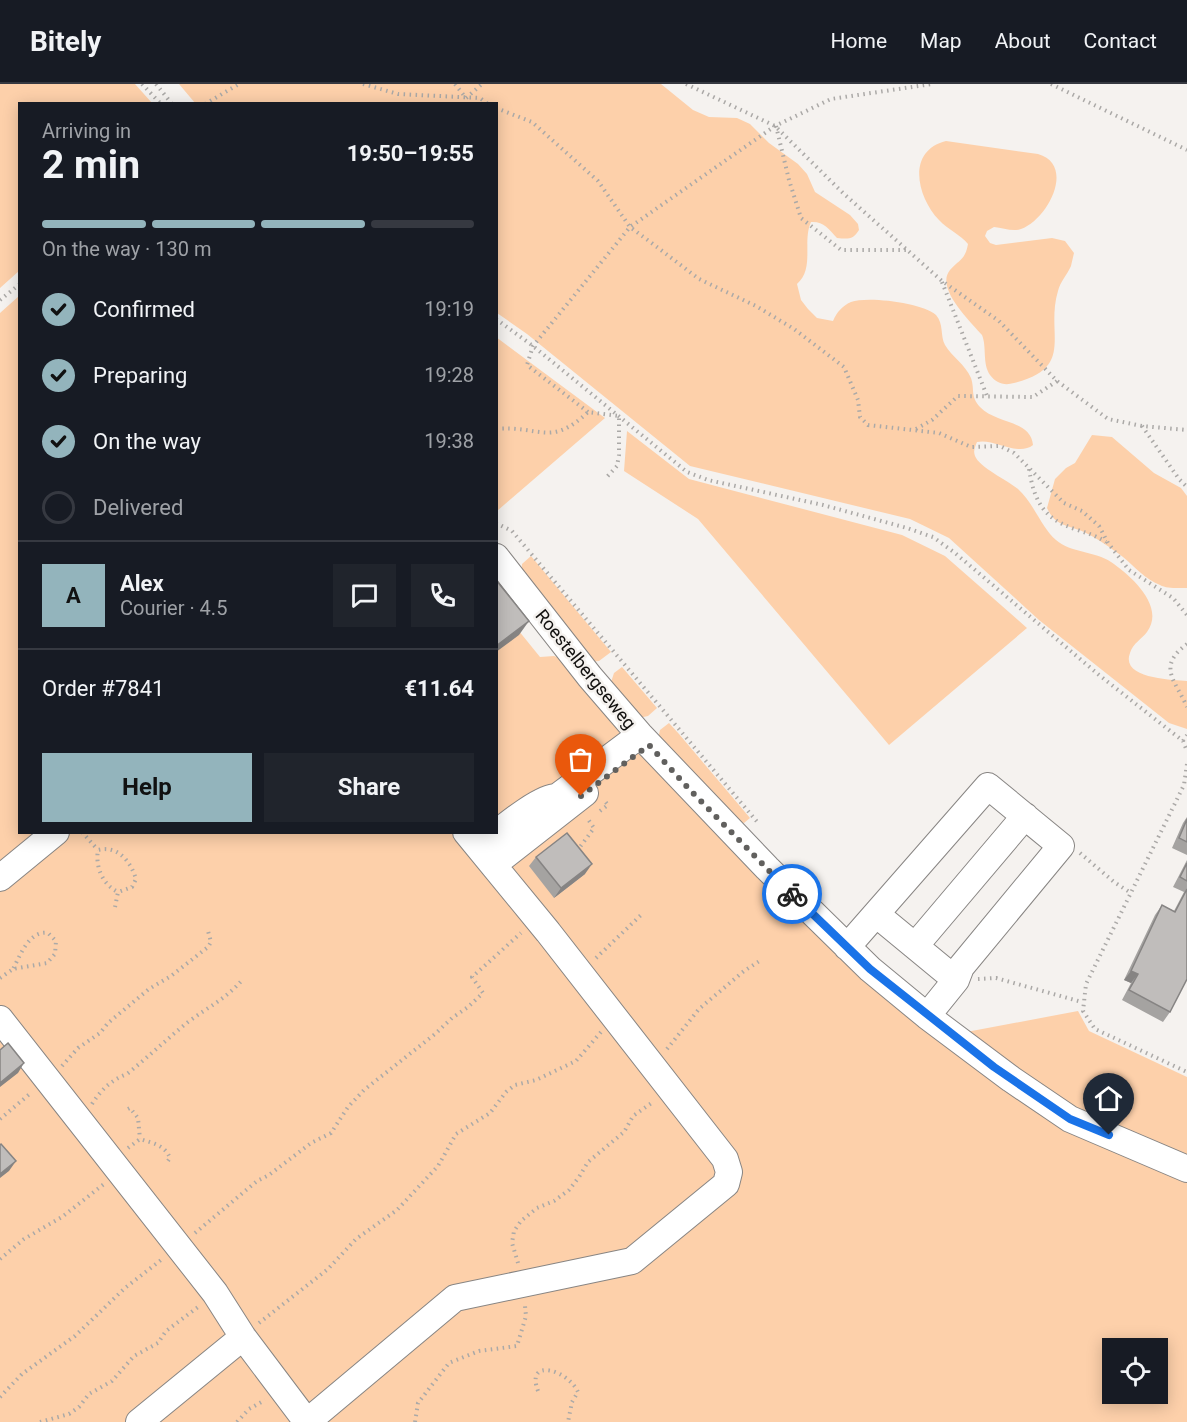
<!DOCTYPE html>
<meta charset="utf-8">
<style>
body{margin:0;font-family:Roboto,sans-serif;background:#20242c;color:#f1f3f6;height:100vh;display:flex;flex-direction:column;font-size:22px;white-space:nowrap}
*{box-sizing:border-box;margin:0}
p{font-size:20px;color:#9ea1a6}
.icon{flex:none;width:33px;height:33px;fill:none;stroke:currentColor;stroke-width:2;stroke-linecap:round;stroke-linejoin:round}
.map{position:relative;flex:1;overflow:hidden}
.panel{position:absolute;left:18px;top:18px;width:480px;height:732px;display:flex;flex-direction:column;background:#171b24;border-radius:0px;box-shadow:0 3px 15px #0003}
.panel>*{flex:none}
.controls{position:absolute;left:1102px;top:1254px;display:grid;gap:12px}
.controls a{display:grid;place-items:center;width:66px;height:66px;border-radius:0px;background:#171b24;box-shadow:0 3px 15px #0003;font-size:30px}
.pin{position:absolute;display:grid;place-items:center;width:51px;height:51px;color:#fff;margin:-62px -26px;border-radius:50% 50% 50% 0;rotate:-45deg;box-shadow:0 0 6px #0007}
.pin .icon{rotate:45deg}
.courier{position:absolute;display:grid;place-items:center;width:60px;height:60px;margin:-30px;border:4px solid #1a73e8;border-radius:50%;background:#fff;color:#222;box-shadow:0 2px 8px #0007}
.head em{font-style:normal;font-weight:700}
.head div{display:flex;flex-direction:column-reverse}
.head{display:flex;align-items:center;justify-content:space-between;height:102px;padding:0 24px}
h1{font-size:39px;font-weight:700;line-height:45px}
.bar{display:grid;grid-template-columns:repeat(4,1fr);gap:9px 6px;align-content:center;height:72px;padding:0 24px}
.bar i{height:8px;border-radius:4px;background:#363941}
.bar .current{background:#93b4bc}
.bar p{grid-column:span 4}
.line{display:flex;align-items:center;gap:15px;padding:0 24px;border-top:2px solid #363941}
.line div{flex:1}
.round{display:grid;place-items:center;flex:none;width:63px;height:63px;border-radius:0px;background:#20242c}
ol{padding:0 24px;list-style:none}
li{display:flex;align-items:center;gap:18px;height:66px}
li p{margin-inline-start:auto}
li .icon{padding:6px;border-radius:50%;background:#93b4bc;color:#111;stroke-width:4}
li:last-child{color:#9ea1a6}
li i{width:33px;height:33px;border:3px solid #363941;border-radius:50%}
.cta{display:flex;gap:12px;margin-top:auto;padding:12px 24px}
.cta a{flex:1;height:69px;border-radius:0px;background:#93b4bc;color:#111;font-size:24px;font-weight:700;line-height:69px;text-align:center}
.cta a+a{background:#20242c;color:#f1f3f6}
header{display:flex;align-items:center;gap:36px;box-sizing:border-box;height:84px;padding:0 30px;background:#171b24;border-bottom:2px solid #363941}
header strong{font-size:28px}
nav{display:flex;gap:33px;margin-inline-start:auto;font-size:21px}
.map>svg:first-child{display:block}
.green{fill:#fdd0aa;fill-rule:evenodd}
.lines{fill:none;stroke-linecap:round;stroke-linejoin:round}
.minor-casing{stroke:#888583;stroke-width:28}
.path{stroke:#aba9a7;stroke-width:4;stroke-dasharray:1.5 4.5;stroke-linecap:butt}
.minor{stroke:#fff;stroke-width:26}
.wall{fill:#a5a3a1}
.shaded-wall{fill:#868483}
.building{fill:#c0bdbb;stroke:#868483;stroke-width:1.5}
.done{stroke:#61605e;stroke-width:6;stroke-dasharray:0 10.8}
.route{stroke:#1a73e8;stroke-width:8}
.labels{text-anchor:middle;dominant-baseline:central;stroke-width:5;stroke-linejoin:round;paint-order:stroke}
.street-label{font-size:18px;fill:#121110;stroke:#f5f2ef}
</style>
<header>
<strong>Bitely</strong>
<nav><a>Home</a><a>Map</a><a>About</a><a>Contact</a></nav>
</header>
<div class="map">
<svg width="1187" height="1338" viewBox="0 0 1187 1338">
<rect width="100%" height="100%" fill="#f5f2ef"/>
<path class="green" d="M 0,0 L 135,0 L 152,19 L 20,20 L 19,187 L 0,204 Z
M 179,0 L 661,0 L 693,26 L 709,33 L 737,34 L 750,40 L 769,59 L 798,80 L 807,90 L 815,108 L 850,131 L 858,140 L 859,146 C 853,156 848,155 837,154 C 829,145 823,137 811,138 C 802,158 815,184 797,200 L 801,216 L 808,225 L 817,234 L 833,237 C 837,228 842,222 851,218 C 868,212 923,219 936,231 C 944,240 940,252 945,261 C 952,273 965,280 971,294 C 975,306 970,312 980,323 C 996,340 1031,336 1033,361 C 1018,373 994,354 977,358 C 975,363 973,367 975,372 C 979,383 1007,396 1018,405 C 1033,418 1043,446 1056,456 C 1071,469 1095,467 1111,478 C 1130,491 1166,522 1147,548 C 1142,555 1133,559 1130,569 C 1120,595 1173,596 1187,597 L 1187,645 L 1169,639 L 1039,536 L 949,454 L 910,435 L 690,382 L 527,250 L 497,229 L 496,20 L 195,19 Z
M 946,57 L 1038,70 C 1076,81 1048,135 1021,145 C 1013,148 1003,144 994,143 L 987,147 L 985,152 L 990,159 L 996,161 L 1052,154 L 1065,157 L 1074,169 C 1073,173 1072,178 1071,182 C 1067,191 1060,198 1058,207 C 1045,250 1076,284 1014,299 C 1004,302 996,299 990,291 C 982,279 987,263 982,251 C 970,237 935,204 950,186 C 960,175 965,176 968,160 C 960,150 948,146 939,136 C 917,113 906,67 946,57 Z
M 19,212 L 20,748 L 496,748 L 497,520 L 540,573 L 554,572 L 565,576 L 873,901 L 1187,1092 L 1187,1338 L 0,1338 L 0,229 ZM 1113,1264 L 1158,1264 L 1158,1310 L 1113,1310 Z
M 496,253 L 605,334 L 497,427 L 496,427 Z
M 627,347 L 689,395 L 902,451 L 945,472 L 1027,544 L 889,661 L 698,435 L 624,387 Z
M 1092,351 L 1112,353 L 1154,389 L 1181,404 L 1187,412 L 1187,504 C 1179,504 1167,505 1160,501 C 1145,495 1135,483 1123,473 C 1111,464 1097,454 1084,448 C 1066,440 1056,443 1047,424 L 1055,395 L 1066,384 L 1075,379 Z
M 531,472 L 611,568 L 599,577 L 589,578 L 521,492 L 522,480 Z
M 622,583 L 657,624 L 648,632 L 635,635 L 609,604 L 614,589 Z
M 669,639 L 679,650 L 750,734 L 744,739 L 731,735 L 657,659 L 660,646 Z
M 1078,927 L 1089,947 L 1187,993 L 1187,1073 L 1079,1029 L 961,949 Z"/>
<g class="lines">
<defs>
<path id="minor" d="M 496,473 L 590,593 L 640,651 L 767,784 L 870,885 L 927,932 L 1011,995 L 1070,1035 L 1187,1085
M 479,763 C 495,751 539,712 557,713 L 640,651
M 493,781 L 585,709
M 0,794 L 56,748
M 876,830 L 956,896
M 915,862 L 1025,732
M 847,863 L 988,702 L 1061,762 L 961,883 L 956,896 L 927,932
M 0,935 L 215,1209 L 243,1253 L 307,1338
M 139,1338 L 243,1253
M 307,1338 L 455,1214 L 632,1177 L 726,1100 L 729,1088 L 725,1075 L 548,848 L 466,748"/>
</defs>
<use href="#minor" class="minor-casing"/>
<path class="path" d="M 142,0 L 161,20
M 156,0 L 172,20
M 363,0 L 398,10 L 480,14 L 488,20
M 455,0 L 466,14 L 482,0
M 686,0 L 775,42 L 843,109 L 942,197 L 999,237 L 1057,297 L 1108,335 L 1142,342 L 1187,346
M 1051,0 L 1187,66
M 205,20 L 239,0
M 496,24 L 532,38 L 598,97 L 630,143 L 653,160 L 699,195 L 756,222 L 794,245 L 844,283 L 858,316 L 860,333 L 868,341 L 939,349 L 971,363 L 1000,362 L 1014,369 L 1064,419 L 1082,427 L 1099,442 L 1108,459 L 1129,486 L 1173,514 L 1187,531
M 776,42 L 789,96 L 801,134 L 841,166 L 906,166
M 942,198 L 987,312
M 0,216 L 20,200
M 496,235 L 533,262 L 687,388 L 708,396 L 823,421 L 907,444 L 933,453 L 955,469 L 1099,591 L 1183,657 L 1187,667
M 588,328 L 527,281 L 533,262 L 630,143 L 775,42 L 831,15 L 932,0
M 1142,342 L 1179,395 L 1187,403
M 496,345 C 540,341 550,364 588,328 L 619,332 L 619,371 L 617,382 L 605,395
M 916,345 L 932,336 L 958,312 L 1033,313 L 1057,297
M 1029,385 C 1034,416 1043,435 1075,445 C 1086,449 1095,451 1106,458
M 496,439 L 512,447 L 759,740
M 1187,560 C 1156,583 1176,597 1187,623
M 1183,657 L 1187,651
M 1187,680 L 1184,701 L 1086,900 L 1083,927 L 1095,945 L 1187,988
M 600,727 L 608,721 L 604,716
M 82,748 L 98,766
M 577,767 L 594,744 L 587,734
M 1080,769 L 1114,798 L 1131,809
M 115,823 L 118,808 L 132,803 L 136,795 C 131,778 118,761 98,766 C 95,783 103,801 118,808
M 596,874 L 641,831
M 0,894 L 13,885 L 47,879 L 55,870 L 56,857 L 48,849 C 29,846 20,872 13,885
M 978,895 L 996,894 L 1082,918
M 667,965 L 699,925 L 744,887 L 761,876
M 62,982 L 78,964 L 100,949 L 108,939 L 149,905 L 171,892 L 208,863 L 211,858 L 208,847
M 92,1020 C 101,1006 111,996 127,990 C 148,973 167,955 188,938 C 208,923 226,915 243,895
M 128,1025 L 130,1024 L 138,1034 L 140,1055
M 0,1035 L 32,1008
M 128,1064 L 140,1055 C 152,1059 165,1061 170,1074 L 168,1077
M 195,1149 L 257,1097 L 269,1091 L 311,1059 L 331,1049 L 348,1023 L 364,1006 L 435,950 L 452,934 L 468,923 L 483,909 L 472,893 L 521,849
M 0,1175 L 24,1155 L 62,1133 L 104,1100
M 518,1179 L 512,1159 L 514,1147 L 521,1137 L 537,1124 L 554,1117 L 569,1106 L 579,1093 L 588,1078 L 624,1048 L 633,1032 L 653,1018
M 259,1239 L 328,1185 L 356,1155 L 397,1126 L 438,1082 L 456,1050 L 490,1029 L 506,1008 L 515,1001 L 536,996 L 576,977 L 601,948
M 538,1307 C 525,1273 568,1286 578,1308 L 572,1318 L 568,1338
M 0,1313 L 22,1290 L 75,1252 L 125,1204 L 161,1176
M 40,1338 L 69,1330 L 79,1323 L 89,1310 L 112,1297 L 134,1272 L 158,1259 L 166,1247 L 198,1223
M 237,1338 L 249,1325 L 265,1316
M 415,1338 L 418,1319 L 449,1279 L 479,1267 L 517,1262 L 526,1232 L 525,1222"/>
<use href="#minor" class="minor"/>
</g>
<path class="wall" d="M 1187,733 L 1187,771 L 1172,764 L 1183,739 Z
M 536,773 L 585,790 L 554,814 L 529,782 Z
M 1187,776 L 1187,895 L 1170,928 L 1163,938 L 1122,916 L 1131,899 L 1124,896 L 1155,831 L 1162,821 L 1174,827 L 1184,808 L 1173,803 Z"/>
<path class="shaded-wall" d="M 529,537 L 519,551 L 496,568 L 496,562 Z
M 592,780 L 585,790 L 554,814 L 561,804 Z
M 1131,887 L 1138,890 L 1131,899 L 1124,896 Z
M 24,979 L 18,989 L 0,1003 L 0,999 Z
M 16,1077 L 9,1087 L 0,1094 L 0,1090 Z"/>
<path class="building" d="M 496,496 L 529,537 L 496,562 Z
M 1187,735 L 1187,758 L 1179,754 Z
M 567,749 L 592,780 L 561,804 L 536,773 Z
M 1187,779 L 1187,797 L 1180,793 Z
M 1187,805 L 1187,895 L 1170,928 L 1129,906 L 1138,890 L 1131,887 L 1162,821 L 1175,828 Z
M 8,959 L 24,979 L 0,999 L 0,966 Z
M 1,1060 L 16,1077 L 0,1090 L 0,1061 Z"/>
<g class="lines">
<path class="done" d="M 581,712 L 649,661 L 690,706 L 792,810"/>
<path class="route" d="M 792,810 L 870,885 L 994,983 L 1070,1035 L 1109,1051"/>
</g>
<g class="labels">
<g class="street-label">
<text transform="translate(586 585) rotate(51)">Roestelbergseweg</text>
</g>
</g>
</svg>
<div class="controls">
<a><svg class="icon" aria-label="locate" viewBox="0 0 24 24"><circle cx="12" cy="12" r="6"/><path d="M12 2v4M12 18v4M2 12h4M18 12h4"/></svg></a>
</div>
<div class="pin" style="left:581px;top:712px;background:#ea580c"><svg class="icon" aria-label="bag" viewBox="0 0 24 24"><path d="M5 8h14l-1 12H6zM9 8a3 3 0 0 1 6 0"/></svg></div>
<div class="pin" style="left:1109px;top:1051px;background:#1f2937"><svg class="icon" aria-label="home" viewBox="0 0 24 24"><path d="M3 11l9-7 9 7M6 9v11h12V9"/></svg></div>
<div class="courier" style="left:792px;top:810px"><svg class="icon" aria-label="bike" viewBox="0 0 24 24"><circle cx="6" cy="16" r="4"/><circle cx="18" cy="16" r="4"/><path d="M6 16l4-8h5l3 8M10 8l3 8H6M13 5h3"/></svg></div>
<section class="panel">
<div class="head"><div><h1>2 min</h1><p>Arriving in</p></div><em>19:50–19:55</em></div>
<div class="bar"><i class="current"></i><i class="current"></i><i class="current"></i><i></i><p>On the way · 130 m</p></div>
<ol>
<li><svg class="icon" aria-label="check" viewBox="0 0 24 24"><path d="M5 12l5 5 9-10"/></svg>Confirmed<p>19:19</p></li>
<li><svg class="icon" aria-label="check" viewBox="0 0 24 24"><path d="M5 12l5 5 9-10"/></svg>Preparing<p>19:28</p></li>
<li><svg class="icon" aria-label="check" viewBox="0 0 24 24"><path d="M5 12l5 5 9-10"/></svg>On the way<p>19:38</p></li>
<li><i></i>Delivered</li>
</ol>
<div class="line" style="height:108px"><b class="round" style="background:#93b4bc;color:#111">A</b><div><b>Alex</b><p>Courier · 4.5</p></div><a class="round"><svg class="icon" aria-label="chat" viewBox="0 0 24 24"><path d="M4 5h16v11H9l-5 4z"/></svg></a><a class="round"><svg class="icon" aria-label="phone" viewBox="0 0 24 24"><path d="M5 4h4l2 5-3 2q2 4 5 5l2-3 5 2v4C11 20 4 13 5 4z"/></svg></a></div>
<div class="line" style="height:78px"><div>Order #7841</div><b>€11.64</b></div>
<div class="cta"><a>Help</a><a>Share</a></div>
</section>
</div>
